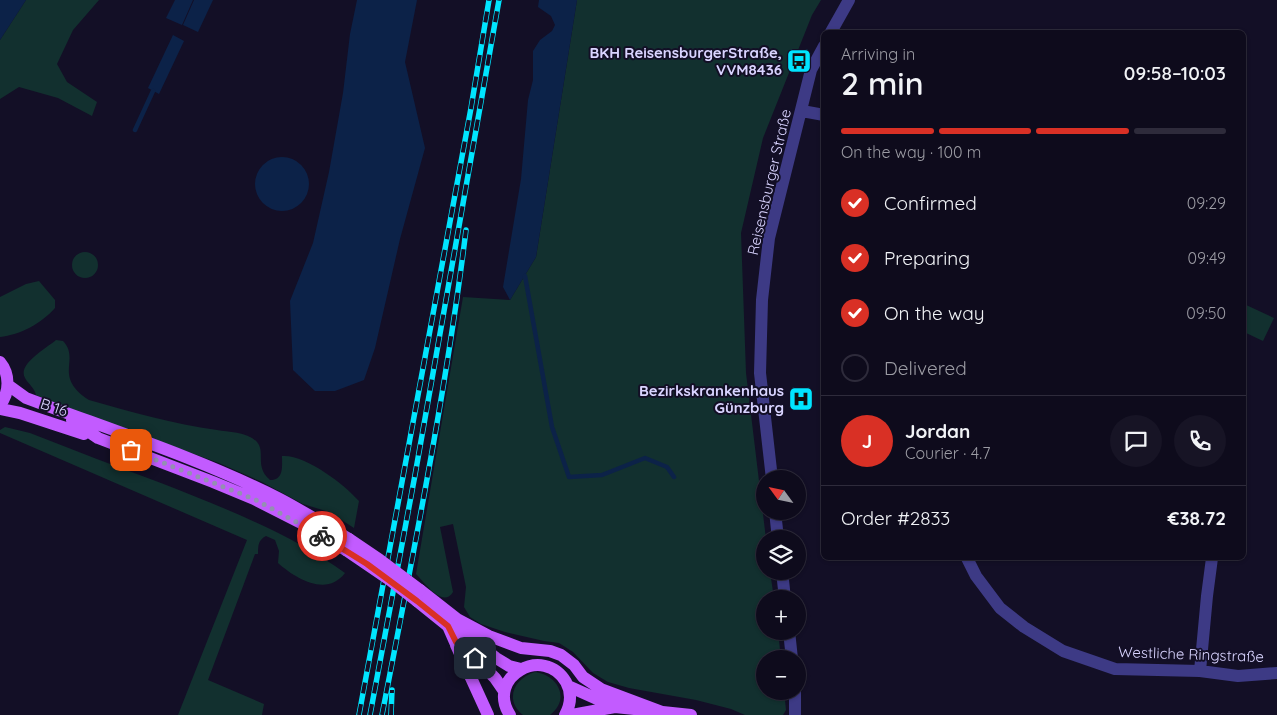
<!DOCTYPE html>
<meta charset="utf-8">
<style>
body{margin:0;font-family:Quicksand,sans-serif;background:#171425;color:#f1f3f6;height:100vh;display:flex;flex-direction:column;font-size:19px;white-space:nowrap}
*{box-sizing:border-box;margin:0}
p{font-size:16px;color:#9b9ba3}
.icon{flex:none;width:28px;height:28px;fill:none;stroke:currentColor;stroke-width:2;stroke-linecap:round;stroke-linejoin:round}
.map{position:relative;flex:1;overflow:hidden}
.panel{position:absolute;left:821px;top:30px;width:425px;height:530px;display:flex;flex-direction:column;background:#0e0b1c;border-radius:8px;box-shadow:0 1px 4px #0004,0 0 0 1px #2e2b3b}
.panel>*{flex:none}
.needle{width:32px;rotate:303deg}
.fabs{position:absolute;left:756px;top:470px;display:grid;gap:10px}
.fabs a{display:grid;place-items:center;width:50px;height:50px;border-radius:50%;background:#0e0b1c;box-shadow:0 1px 4px #0004,0 0 0 1px #2e2b3b;font-size:25px}
.pin{position:absolute;display:grid;place-items:center;width:42px;height:42px;color:#fff;margin:-21px;border-radius:10px;box-shadow:0 2px 8px #0006}
.courier{position:absolute;display:grid;place-items:center;width:50px;height:50px;margin:-25px;border:4px solid #d93025;border-radius:50%;background:#fff;color:#222;box-shadow:0 1px 6px #0007}
.headline em{font-style:normal;font-weight:600}
.headline div{display:flex;flex-direction:column-reverse}
.headline{display:flex;align-items:center;justify-content:space-between;height:85px;padding:0 20px}
h1{font-size:32px;font-weight:600;line-height:38px}
.bar{display:grid;grid-template-columns:repeat(4,1fr);gap:8px 5px;align-content:center;height:60px;padding:0 20px}
.bar i{height:6px;border-radius:4px;background:#2e2b3b}
.bar .on{background:#d93025}
.bar p{grid-column:span 4}
.line{display:flex;align-items:center;gap:12px;padding:0 20px;border-top:1px solid #2e2b3b}
.line div{flex:1}
.round{display:grid;place-items:center;flex:none;width:52px;height:52px;border-radius:26px;background:#171425}
ol{padding:0 20px;list-style:none}
li{display:flex;align-items:center;gap:15px;height:55px}
li p{margin-inline-start:auto}
li .icon{padding:5px;border-radius:50%;background:#d93025;color:#fff;stroke-width:4}
li:last-child{color:#9b9ba3}
li i{width:28px;height:28px;border:2px solid #2e2b3b;border-radius:50%}
.map>svg:first-child{display:block}
.green{fill:#12302f}
.water{fill:#0c2248}
.lines{fill:none;stroke-linecap:round;stroke-linejoin:round}
.stream{stroke:#0c2248;stroke-width:4.5}
.minor{stroke:#3d3a85;stroke-width:12}
.major{stroke:#c25bff;stroke-width:12}
.rail-casing{stroke:#00e5ff;stroke-width:5.5}
.rail{stroke:#130f26;stroke-width:4;stroke-dasharray:11;stroke-linecap:butt}
.major-bridge{stroke:#c25bff;stroke-width:12}
.done{stroke:#948fb3;stroke-width:5;stroke-dasharray:0 9}
.route{stroke:#d93025;stroke-width:6}
.labels{text-anchor:middle;dominant-baseline:central;stroke-width:4;stroke-linejoin:round;paint-order:stroke}
.poi-label{font-size:15px;font-weight:bold;fill:#d9d4ff;stroke:#130f26;text-anchor:end}
.street-label{font-size:15px;fill:#d9d4ff;stroke:#130f26}
</style>
<div class="map">
<svg width="1277" height="715" viewBox="0 0 1277 715">
<rect width="100%" height="100%" fill="#130f26"/>
<path class="green" d="M 26,0 L 99,0 L 73,30 L 57,64 L 67,82 L 97,102 L 92,116 L 58,98 L 19,87 L 0,99 L 0,40 Z
M 577,0 L 821,0 L 812,15 L 763,138 L 741,233 L 746,373 L 766,539 L 765,571 L 770,571 L 774,599 L 765,599 L 765,631 L 778,631 L 781,659 L 765,659 L 765,691 L 784,691 L 786,710 L 783,715 L 745,715 L 731,709 L 696,700 L 629,688 L 608,682 L 593,673 L 573,652 L 559,643 L 544,641 L 505,632 L 481,624 L 470,617 L 464,607 L 466,587 L 453,524 L 440,527 L 453,592 C 443,609 424,582 416,574 L 463,297 L 510,300 L 536,257 Z
M72 265a13 13 0 1 1 26 0a13 13 0 1 1-26 0Z
M 39,281 L 55,300 L 55,308 C 42,323 20,335 0,337 L 0,297 L 26,284 Z
M 1244,304 L 1274,318 L 1263,341 L 1244,332 Z
M 56,340 L 63,341 C 81,360 52,376 89,400 C 132,412 173,424 217,430 C 228,432 248,432 257,442 C 266,453 254,466 270,480 C 284,480 282,467 282,456 C 305,454 344,484 359,501 L 354,528 L 329,512 L 303,504 L 262,482 L 219,463 L 61,406 L 36,395 C 34,387 29,385 25,378 C 17,364 47,348 56,340 Z
M 5,427 L 30,433 C 74,450 117,467 161,483 C 224,508 290,533 345,573 C 327,597 296,579 278,563 L 279,551 L 275,540 L 266,536 C 258,540 258,546 258,554 L 255,554 L 208,680 L 264,704 L 262,715 L 178,715 L 247,540 L 0,433 L 0,430 Z
M 535,672 C 558,675 571,699 550,715 L 523,715 C 504,700 514,678 535,672 Z"/>
<path class="water" d="M 0,0 L 26,0 L 0,40 Z
M 175,0 L 193,0 L 182,25 L 166,18 Z
M 194,0 L 213,0 L 198,32 L 183,25 Z
M 357,0 L 417,0 L 405,62 L 425,148 L 400,239 L 375,348 L 364,380 L 335,391 L 315,391 L 293,370 L 290,301 L 313,243 L 329,172 L 343,93 L 350,34 Z
M 539,0 L 577,0 L 536,257 L 510,300 L 503,287 L 521,179 L 528,100 L 533,80 L 533,51 L 540,40 L 552,31 L 555,25 L 551,16 L 538,7 Z
M 173,35 L 184,41 L 159,94 L 148,88 Z
M255 184a27 27 0 1 1 54 0a27 27 0 1 1-54 0Z"/>
<g class="lines">
<path class="stream" d="M 135,130 L 153,91
M 525,276 L 552,427 L 569,477 L 602,475 L 645,458 L 667,467 L 674,477"/>
<path class="minor" d="M 831,32 L 849,0
M 802,111 L 824,115
M 772,479 L 760,373 L 762,300 L 769,238 L 811,70 L 824,46
M 775,511 L 778,539
M 967,558 L 976,576 L 1000,608 L 1024,627 L 1063,651 L 1115,669 L 1200,671 L 1238,676 L 1277,673
M 782,571 L 785,599
M 789,631 L 792,659
M 1200,671 L 1207,596 L 1212,558
M 795,715 L 795,691"/>
<path class="major" d="M 0,362 C 10,374 10,392 0,405
M 8,385 L 26,398 C 111,430 199,458 280,499 C 303,511 326,526 349,539
M 0,409 L 20,413 L 84,434
M 72,420 L 98,438 L 213,482 L 254,499 L 301,523 L 346,550
M 420,590 L 457,619 L 489,636 L 521,648 L 550,651 L 561,655 L 574,665 L 583,677 L 601,689 L 665,713
M 417,601 L 448,626 L 473,640 L 496,658 L 509,666 L 521,669
M 448,626 L 455,642 L 475,658 L 495,678 L 504,691
M 456,645 L 488,715
M 568,686 L 615,707 L 691,715
M 510,715 C 485,677 544,644 566,682 C 572,693 571,704 565,715
M 572,715 L 615,707"/>
<defs>
<path id="rail" d="M 359,715 L 471,108 L 489,0
M 370,715 L 415,475 L 499,0
M 382,715 C 413,554 446,393 466,230
M 391,715 L 392,690"/>
</defs>
<use href="#rail" class="rail-casing"/>
<use href="#rail" class="rail"/>
<path class="major-bridge" d="M 349,539 L 380,560 L 420,590
M 346,550 L 390,580 L 417,601"/>
</g>
<g class="lines">
<path class="done" d="M 131,450 L 254,499 L 322,536"/>
<path class="route" d="M 322,536 L 367,564 L 417,601 L 448,626 L 456,642 L 475,658"/>
</g>
<defs>
<symbol id="bus-square" viewBox="-11 -11 22 22"><rect x="-9" y="-9" width="18" height="18" rx="4" fill="#00e5ff" stroke="#130f26"/><path d="M-5-6H5V4H4V6H2V4H-2V6H-4V4H-5ZM-3.5-4V0h7V-4ZM-3.5 1.2v1.5H-2V1.2ZM2 1.2v1.5H3.5V1.2Z" fill="#111"/></symbol>
<symbol id="hospital-square" viewBox="-11 -11 22 22"><rect x="-9" y="-9" width="18" height="18" rx="4" fill="#00e5ff" stroke="#130f26"/><path d="M-5-5h3v3.5h4V-5h3V5h-3V1.5h-4V5h-3Z" fill="#111"/></symbol>
</defs>
<g fill-rule="evenodd">
<use href="#bus-square" x="785" y="47" width="28" height="28"/>
<use href="#hospital-square" x="787" y="385" width="28" height="28"/>
</g>
<g class="labels">
<g class="poi-label">
<text x="782" y="52">BKH ReisensburgerStraße,<tspan x="782" dy="17">VVM8436</tspan></text>
<text x="784" y="390">Bezirkskrankenhaus<tspan x="784" dy="17">Günzburg</tspan></text>
</g>
<g class="street-label">
<text transform="translate(769 182) rotate(-77)">Reisensburger Straße</text>
<text transform="translate(54 407) rotate(18)">B 16</text>
<text transform="translate(1191 654) rotate(2)">Westliche Ringstraße</text>
</g>
</g>
</svg>
<div class="fabs">
<a><svg class="needle" viewBox="-14 -14 28 28"><path d="M0-13l5 13h-10z" fill="#e53935"/><path d="M0 13l5-13h-10z" fill="#9b9ba3"/></svg></a>
<a><svg class="icon" aria-label="layers" viewBox="0 0 24 24"><path d="M12 4l9 5-9 5-9-5zM3 14l9 5 9-5"/></svg></a>
<a>+</a>
<a>−</a>
</div>
<div class="pin" style="left:131px;top:450px;background:#ea580c"><svg class="icon" aria-label="bag" viewBox="0 0 24 24"><path d="M5 8h14l-1 12H6zM9 8a3 3 0 0 1 6 0"/></svg></div>
<div class="pin" style="left:475px;top:658px;background:#1f2937"><svg class="icon" aria-label="home" viewBox="0 0 24 24"><path d="M3 11l9-7 9 7M6 9v11h12V9"/></svg></div>
<div class="courier" style="left:322px;top:536px"><svg class="icon" aria-label="bike" viewBox="0 0 24 24"><circle cx="6" cy="16" r="4"/><circle cx="18" cy="16" r="4"/><path d="M6 16l4-8h5l3 8M10 8l3 8H6M13 5h3"/></svg></div>
<section class="panel">
<div class="headline"><div><h1>2 min</h1><p>Arriving in</p></div><em>09:58–10:03</em></div>
<div class="bar"><i class="on"></i><i class="on"></i><i class="on"></i><i></i><p>On the way · 100 m</p></div>
<ol>
<li><svg class="icon" aria-label="check" viewBox="0 0 24 24"><path d="M5 12l5 5 9-10"/></svg>Confirmed<p>09:29</p></li>
<li><svg class="icon" aria-label="check" viewBox="0 0 24 24"><path d="M5 12l5 5 9-10"/></svg>Preparing<p>09:49</p></li>
<li><svg class="icon" aria-label="check" viewBox="0 0 24 24"><path d="M5 12l5 5 9-10"/></svg>On the way<p>09:50</p></li>
<li><i></i>Delivered</li>
</ol>
<div class="line" style="height:90px"><b class="round" style="background:#d93025;color:#fff">J</b><div><b>Jordan</b><p>Courier · 4.7</p></div><a class="round"><svg class="icon" aria-label="chat" viewBox="0 0 24 24"><path d="M4 5h16v11H9l-5 4z"/></svg></a><a class="round"><svg class="icon" aria-label="phone" viewBox="0 0 24 24"><path d="M5 4h4l2 5-3 2q2 4 5 5l2-3 5 2v4C11 20 4 13 5 4z"/></svg></a></div>
<div class="line" style="height:65px"><div>Order #2833</div><b>€38.72</b></div>
</section>
</div>
